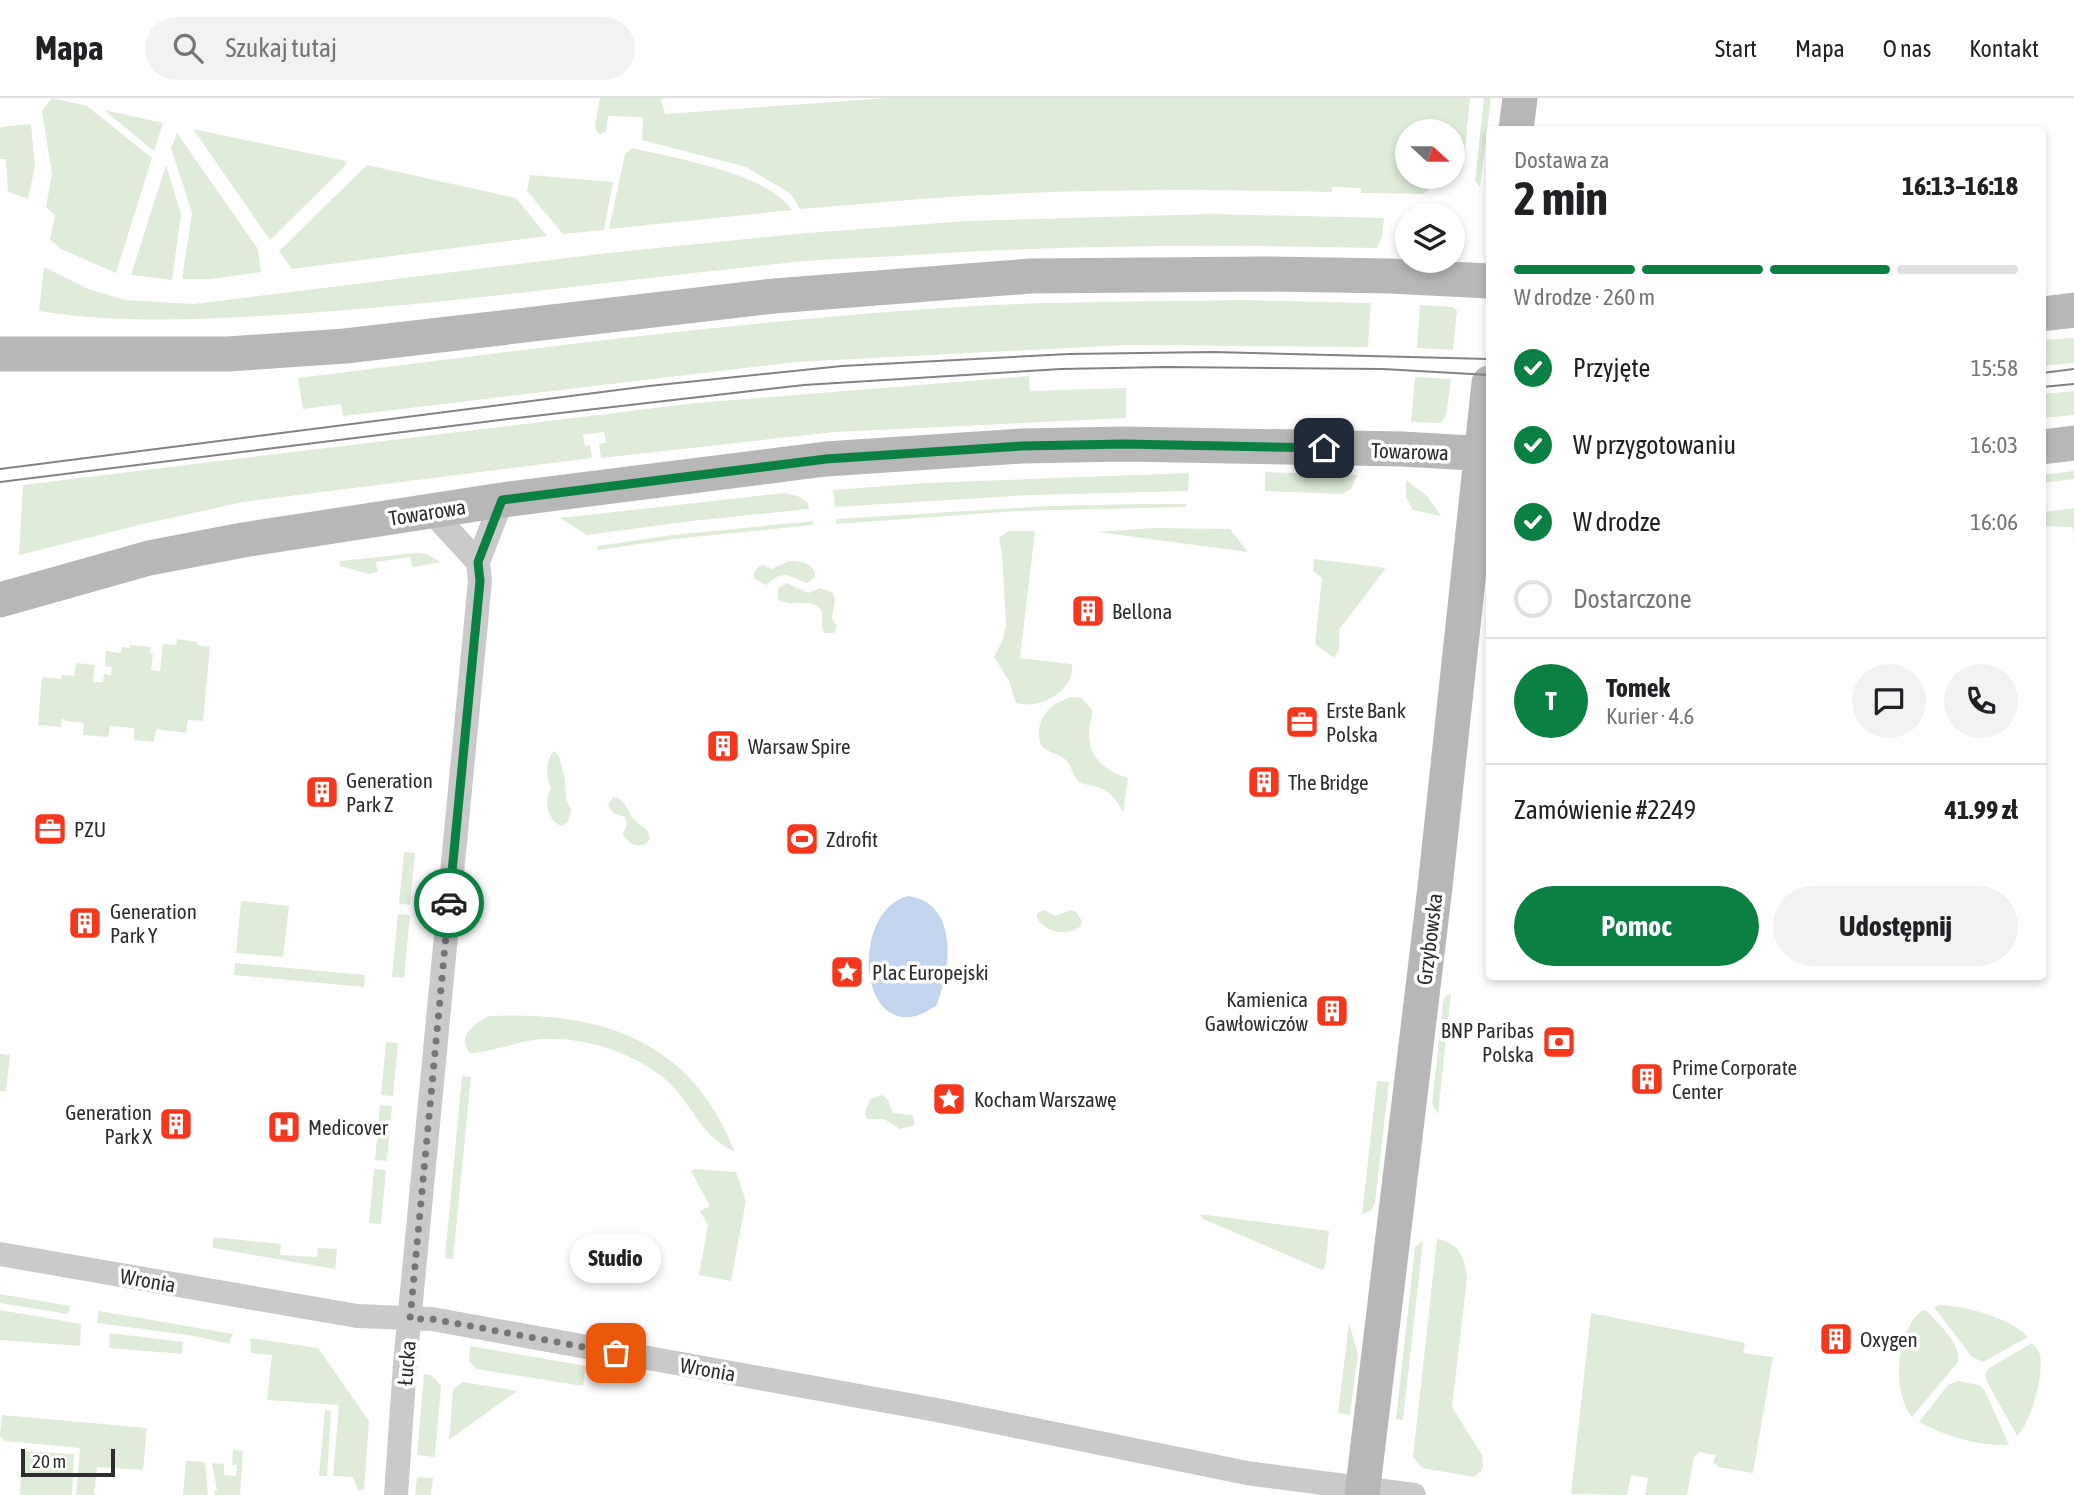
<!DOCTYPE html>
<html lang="pl">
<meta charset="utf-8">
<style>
body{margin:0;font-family:"Asap Condensed",sans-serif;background:#f2f2f2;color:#202124;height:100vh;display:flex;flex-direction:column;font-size:26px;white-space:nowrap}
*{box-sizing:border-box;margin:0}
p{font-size:23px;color:#757577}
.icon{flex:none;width:38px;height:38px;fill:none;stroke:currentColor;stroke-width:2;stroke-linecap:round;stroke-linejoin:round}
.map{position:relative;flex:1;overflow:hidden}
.panel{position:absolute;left:1486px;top:28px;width:560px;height:854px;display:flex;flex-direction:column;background:#fff;border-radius:7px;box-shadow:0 4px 10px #0003}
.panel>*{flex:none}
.needle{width:46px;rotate:111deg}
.fabs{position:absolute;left:1395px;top:21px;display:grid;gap:14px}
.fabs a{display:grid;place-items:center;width:70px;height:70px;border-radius:50%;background:#fff;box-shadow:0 4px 10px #0003;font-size:35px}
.scale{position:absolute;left:21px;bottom:18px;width:94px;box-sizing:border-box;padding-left:7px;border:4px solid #2d2d2d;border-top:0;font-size:19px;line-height:24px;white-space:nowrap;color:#2d2d2d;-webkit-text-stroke:5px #fff;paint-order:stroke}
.pin{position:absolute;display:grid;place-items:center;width:60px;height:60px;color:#fff;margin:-30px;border-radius:14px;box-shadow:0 4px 10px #0006}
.courier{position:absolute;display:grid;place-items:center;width:70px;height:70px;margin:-35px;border:5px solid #0b8043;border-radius:50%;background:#fff;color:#222;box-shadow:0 2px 9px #0007}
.bubble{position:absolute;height:49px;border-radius:24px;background:#fff;box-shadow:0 4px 10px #0003;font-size:23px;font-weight:700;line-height:49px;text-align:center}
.overview em{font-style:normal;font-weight:700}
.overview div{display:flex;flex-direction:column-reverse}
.overview{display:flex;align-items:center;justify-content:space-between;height:119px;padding:0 28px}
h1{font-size:46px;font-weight:700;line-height:52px}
.bar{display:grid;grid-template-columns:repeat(4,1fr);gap:10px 7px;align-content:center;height:84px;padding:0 28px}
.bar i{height:9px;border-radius:5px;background:#e0e0e0}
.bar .selected{background:#0b8043}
.bar p{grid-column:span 4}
.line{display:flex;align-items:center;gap:18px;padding:0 28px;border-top:2px solid #e0e0e0}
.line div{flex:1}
.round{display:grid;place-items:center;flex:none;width:74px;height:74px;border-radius:37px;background:#f2f2f2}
ol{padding:0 28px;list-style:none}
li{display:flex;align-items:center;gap:21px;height:77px}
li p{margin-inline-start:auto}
li .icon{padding:7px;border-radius:50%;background:#0b8043;color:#fff;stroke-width:4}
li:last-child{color:#757577}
li i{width:38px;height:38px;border:4px solid #e0e0e0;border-radius:50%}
.cta{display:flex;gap:14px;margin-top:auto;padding:14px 28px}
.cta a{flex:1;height:80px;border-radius:42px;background:#0b8043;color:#fff;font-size:28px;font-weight:700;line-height:80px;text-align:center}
.cta a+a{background:#f2f2f2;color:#202124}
header{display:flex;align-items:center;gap:42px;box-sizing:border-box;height:98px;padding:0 35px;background:#fff;border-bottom:2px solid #e0e0e0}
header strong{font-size:33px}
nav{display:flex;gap:38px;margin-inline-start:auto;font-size:24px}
.search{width:490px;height:63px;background:#f2f2f2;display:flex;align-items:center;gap:18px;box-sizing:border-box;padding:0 24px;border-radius:38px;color:#757577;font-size:26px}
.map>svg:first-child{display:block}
.green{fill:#dfecd9}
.water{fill:#c3d5ee}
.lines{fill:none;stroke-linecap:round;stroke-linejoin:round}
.street{stroke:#cacaca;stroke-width:24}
.secondary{stroke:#b7b7b7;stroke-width:35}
.tram{stroke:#828282;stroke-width:2}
.done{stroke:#767676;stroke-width:7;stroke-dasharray:0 12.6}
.route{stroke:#0b8043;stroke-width:9}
.labels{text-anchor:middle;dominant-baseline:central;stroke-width:7;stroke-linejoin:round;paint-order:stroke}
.street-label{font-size:21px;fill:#2d2d2d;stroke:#fff}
.poi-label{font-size:21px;fill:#2d2d2d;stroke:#fff;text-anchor:start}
</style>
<header>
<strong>Mapa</strong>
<div class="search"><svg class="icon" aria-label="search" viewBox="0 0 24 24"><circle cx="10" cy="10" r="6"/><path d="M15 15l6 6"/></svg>Szukaj tutaj</div>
<nav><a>Start</a><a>Mapa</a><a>O nas</a><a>Kontakt</a></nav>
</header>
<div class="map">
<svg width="2074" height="1397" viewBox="0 0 2074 1397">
<rect width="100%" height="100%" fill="#fff"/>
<path class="green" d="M 52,0 L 87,8 L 152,60 L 116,175 L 61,151 L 50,142 L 55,117 L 46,109 L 52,76 L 42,13 Z
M 600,0 L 670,0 L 661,1 L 665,16 L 888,0 L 1470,0 L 1463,71 L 1453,77 L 1452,33 L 1407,33 L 1407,79 L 1450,79 L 1423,96 L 1361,95 L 1361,90 L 1332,89 L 1332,94 C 1209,91 1087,91 965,98 C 910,101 855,107 800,111 L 791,96 L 746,69 L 642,42 L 643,19 L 608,18 L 606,33 L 601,36 L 597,35 L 595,28 Z
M 1484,0 L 1491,0 L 1480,89 L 1475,83 Z
M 104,12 L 163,25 L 154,53 Z
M 31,26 L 35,68 L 28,101 L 8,94 L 6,61 L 0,61 L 0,29 Z
M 193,31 L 346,63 L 345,68 L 270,142 Z
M 177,35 L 258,151 L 261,174 L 210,181 L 182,181 L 192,115 L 171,50 Z
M 632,50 C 674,60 767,75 792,112 L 609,131 L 625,56 Z
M 166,67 L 181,116 L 172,182 L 131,177 Z
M 367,67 L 516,100 L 547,138 L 292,171 L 279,153 Z
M 530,77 L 613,84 L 604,132 L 563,136 L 527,93 Z
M 1211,116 L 1384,120 L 1382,138 L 1377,150 C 1216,146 1059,147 898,158 C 858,160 817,161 777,166 C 621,182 465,204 308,215 C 218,221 128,227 39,213 L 44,169 L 88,191 L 125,202 L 194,206 L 608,155 L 807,135 L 968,123 Z
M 1242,202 L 1371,205 L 1368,249 L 1126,247 L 795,264 L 343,318 L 341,306 L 303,311 L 298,280 C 529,251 761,220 993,207 C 1076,203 1159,204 1242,202 Z
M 1420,207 L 1453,209 L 1457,213 L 1453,252 L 1417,250 Z
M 2074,240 L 2074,265 L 2042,268 L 2042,242 Z
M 1029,278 L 1030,293 L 1126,290 L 1126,320 L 835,334 L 601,360 L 599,346 L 606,345 L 604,334 L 583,337 L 585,348 L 590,347 L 592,360 L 243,404 L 143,426 L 19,457 L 23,387 L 696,305 Z
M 1415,279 L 1451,281 L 1446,318 L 1441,325 L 1411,324 Z
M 2074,293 L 2074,317 L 2042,320 L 2042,296 Z
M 2074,373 L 2074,381 L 2042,385 L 2042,377 Z
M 1265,374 L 1357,377 L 1351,391 L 1342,396 L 1265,393 Z
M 1189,375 L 1188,393 L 1030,397 L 835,409 L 833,392 L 926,385 Z
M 1406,382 L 1427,398 L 1441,418 L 1413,412 L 1406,399 Z
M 785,395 L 798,398 L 808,405 L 809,411 L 692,423 L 587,437 L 560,420 Z
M 1140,406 L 1186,406 L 1186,409 L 1018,413 L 836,426 L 836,421 L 1048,408 Z
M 2074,410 L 2074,442 L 2073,429 L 2042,428 L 2042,414 Z
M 813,423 L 813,427 L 674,441 L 598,452 L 597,448 L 673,437 Z
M 1154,430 L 1230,431 L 1248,454 L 1097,434 Z
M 1008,433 L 1035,433 L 1020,560 L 1072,566 C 1075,593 1041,612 1016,605 L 1009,583 L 994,559 L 1003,541 L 1006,527 L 1002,455 L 999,440 Z
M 416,455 L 426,456 L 441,464 L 412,469 L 410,459 L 376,464 L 378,474 L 369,476 L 340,468 L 340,463 Z
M 1314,461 L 1386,470 L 1339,532 L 1339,552 L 1334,560 L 1315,546 L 1322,480 L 1313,473 Z
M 789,463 C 800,463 809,464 815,474 L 815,479 L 807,485 L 787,477 L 778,478 L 766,487 L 754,481 L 754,475 L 759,468 L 764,467 L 772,471 Z
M 787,485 L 808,495 L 821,490 L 833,495 L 835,501 L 832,520 L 837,528 L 834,535 L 824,535 L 822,528 L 822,513 C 811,498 794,510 778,502 L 778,490 Z
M 177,541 L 197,544 L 197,547 L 210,549 L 203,623 L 188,622 L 186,635 L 156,631 L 154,644 L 134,642 L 134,630 L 110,628 L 108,639 L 83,637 L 84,625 L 65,623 L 65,621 L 62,621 L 61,629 L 38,627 L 42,579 L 61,581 L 62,577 L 74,578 L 76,565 L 95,567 L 93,584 L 103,584 L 104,576 L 111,577 L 112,569 L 105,568 L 106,553 L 121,555 L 122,549 L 130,550 L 130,547 L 151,549 L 150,555 L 153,556 L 151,572 L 160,573 L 163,546 L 176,547 Z
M 1071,599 L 1082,600 L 1092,612 C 1093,620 1089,626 1089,635 C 1089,660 1105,673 1128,680 L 1123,715 C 1118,703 1110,693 1097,689 C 1092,687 1086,687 1081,685 C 1073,680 1072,669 1066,662 C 1059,656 1048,655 1042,648 C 1039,644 1039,637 1039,632 C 1042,613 1054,605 1071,599 Z
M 554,653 L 559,658 L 565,681 L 566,701 L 571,712 L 568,724 L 561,728 C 546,720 544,704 551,690 C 546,679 545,662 554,653 Z
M 613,699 C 625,701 626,710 632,719 C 638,728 649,728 650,741 C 643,753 628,747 623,736 L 627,726 L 625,719 L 613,715 L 608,707 Z
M 404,754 L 415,755 L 410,807 L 399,806 Z
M 241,803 L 289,808 L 283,859 L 236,855 Z
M 1044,812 L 1055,818 L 1071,812 L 1076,814 L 1082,823 L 1081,828 C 1067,839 1046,835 1037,820 L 1037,815 Z
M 398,816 L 410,817 L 404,880 L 392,879 Z
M 235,865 L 365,877 L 364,889 L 234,877 Z
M 1451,895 L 1438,1016 L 1432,1006 L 1443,904 L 1445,899 Z
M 489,918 C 602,913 691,942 735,1054 C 697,1036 694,1006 665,981 C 631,953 577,936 533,942 C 515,945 487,955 470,955 C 456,938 475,925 489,918 Z
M 386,944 L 398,945 L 393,998 L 381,997 Z
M 0,956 L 10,957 L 6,993 L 0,993 Z
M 462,978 L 471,979 L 453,1161 L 445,1160 Z
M 1377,983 L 1389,984 L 1375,1105 L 1371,1113 L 1362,1116 Z
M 882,997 L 888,1002 L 893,1015 L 912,1017 L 915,1025 L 912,1028 L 900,1031 L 884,1021 L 867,1021 L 865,1014 L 870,1001 Z
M 380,1007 L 392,1008 L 387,1063 L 375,1062 Z
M 374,1071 L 386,1072 L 381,1126 L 369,1125 Z
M 695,1071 L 736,1074 L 746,1103 L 731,1183 L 699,1177 L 708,1127 L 700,1113 L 710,1108 L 691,1073 Z
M 1200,1116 L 1329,1133 L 1325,1169 L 1322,1172 L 1203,1121 Z
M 213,1139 L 281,1146 L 280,1157 L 317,1159 L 318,1150 L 337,1151 L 335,1171 L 213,1150 Z
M 1437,1141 C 1460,1145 1465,1160 1467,1180 L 1452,1309 L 1482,1357 L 1483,1368 L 1481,1373 L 1474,1379 L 1422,1370 L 1413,1359 Z
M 1423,1143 L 1403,1322 L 1396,1321 L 1415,1149 Z
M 0,1196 L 70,1208 L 68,1216 L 0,1205 Z
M 1940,1207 C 1965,1208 2011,1220 2028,1239 L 1983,1264 L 1972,1259 L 1934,1209 Z
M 0,1212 L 81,1226 L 80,1248 L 0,1242 Z
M 1923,1212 L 1927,1213 C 1938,1226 1962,1246 1958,1264 L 1912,1319 C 1891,1294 1896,1231 1923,1212 Z
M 99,1213 L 233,1236 L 229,1246 L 195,1238 L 97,1225 Z
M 1591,1215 L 1745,1245 L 1743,1255 L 1773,1259 L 1753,1375 L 1717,1369 L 1717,1366 L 1713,1365 L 1716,1357 L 1699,1354 L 1694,1359 L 1687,1397 L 1645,1397 L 1648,1380 L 1631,1377 L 1627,1397 L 1571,1396 Z
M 1349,1225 L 1358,1256 L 1350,1317 L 1338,1315 Z
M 110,1235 L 183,1244 L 182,1256 L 109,1250 Z
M 250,1240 L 318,1250 L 369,1323 L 364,1392 L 358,1392 L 353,1379 L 333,1378 L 339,1307 L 267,1302 L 272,1257 L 251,1255 Z
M 2032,1245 C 2034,1248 2037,1251 2039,1254 C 2046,1272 2031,1325 2017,1338 L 1987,1284 L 1985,1276 L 1989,1270 Z
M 470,1248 L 586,1268 L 583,1288 L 476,1271 L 469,1263 Z
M 424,1276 L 431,1277 L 441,1288 L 435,1359 L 417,1357 Z
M 1958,1283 L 1979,1287 L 1985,1293 L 2009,1347 C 1978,1348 1947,1339 1919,1324 L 1948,1287 Z
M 463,1284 L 517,1293 L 449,1342 L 453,1291 Z
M 325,1312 L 331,1313 L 327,1378 L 319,1378 Z
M 2,1317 L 147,1330 L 143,1372 L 97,1369 L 94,1397 L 76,1397 L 80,1350 L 5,1343 L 0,1338 Z
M 233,1352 L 243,1353 L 240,1397 L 215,1397 L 214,1393 L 217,1392 L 212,1365 L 224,1366 L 224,1377 L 236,1378 L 237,1367 L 232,1367 Z
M 22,1353 L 74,1356 L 72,1397 L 20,1397 Z
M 186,1363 L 205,1364 L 208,1397 L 183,1397 Z
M 417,1379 L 433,1380 L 431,1397 L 415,1397 Z"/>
<path class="water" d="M 908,798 C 960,805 951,873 936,908 C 930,911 923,916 916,918 C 856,932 853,812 908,798 Z"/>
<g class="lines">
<path class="street" d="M 431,413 L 478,464
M 0,1156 L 357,1218 L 432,1221 L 942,1313 L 1247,1375 L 1414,1397
M 396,1397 L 405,1266 L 480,483 L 478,464 L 502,402"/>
<path class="secondary" d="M 1516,32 L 1520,0
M 2042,216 L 2074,212
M 0,256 L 228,256 L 345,248 L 774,198 L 1031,178 L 1264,176 L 1390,178 L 1489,183
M 2042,349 L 2074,345
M 0,502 L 149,460 L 243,442 L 502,402 L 826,361 L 1022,348 L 1124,346 L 1402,351 L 1489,356
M 1362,1397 L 1435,789 L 1489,285"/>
<path class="tram" d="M 2042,275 L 2074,271
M 2042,289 L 2074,286
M 0,371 L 649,288 L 842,268 L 1069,256 L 1213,254 L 1489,261
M 0,384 L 517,320 L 804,287 L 1061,271 L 1165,269 L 1383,271 L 1489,277"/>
</g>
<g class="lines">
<path class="done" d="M 449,805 L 410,1221 L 432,1221 L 616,1255"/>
<path class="route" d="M 449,805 L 480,483 L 478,464 L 502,402 L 826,361 L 1022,348 L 1124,346 L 1324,350"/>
</g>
<defs>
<symbol id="building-square" viewBox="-11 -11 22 22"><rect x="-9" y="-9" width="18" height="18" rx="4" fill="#f5371e" stroke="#fff"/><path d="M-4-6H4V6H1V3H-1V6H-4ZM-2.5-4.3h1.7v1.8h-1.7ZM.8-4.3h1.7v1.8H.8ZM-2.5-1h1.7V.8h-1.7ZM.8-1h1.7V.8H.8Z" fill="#fff"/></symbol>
<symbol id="office-square" viewBox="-11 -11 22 22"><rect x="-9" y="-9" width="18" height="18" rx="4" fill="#f5371e" stroke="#fff"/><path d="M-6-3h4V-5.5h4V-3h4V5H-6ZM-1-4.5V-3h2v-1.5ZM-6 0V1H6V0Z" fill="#fff"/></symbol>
<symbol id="stadium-square" viewBox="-11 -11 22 22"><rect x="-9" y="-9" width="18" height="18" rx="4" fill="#f5371e" stroke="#fff"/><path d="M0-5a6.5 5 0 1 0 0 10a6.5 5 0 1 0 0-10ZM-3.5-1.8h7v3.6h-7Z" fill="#fff"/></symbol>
<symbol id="sight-square" viewBox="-11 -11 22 22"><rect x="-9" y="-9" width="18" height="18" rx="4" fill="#f5371e" stroke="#fff"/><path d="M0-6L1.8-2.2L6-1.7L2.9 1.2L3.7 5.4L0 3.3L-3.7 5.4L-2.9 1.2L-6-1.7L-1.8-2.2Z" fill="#fff"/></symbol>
<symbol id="bank-square" viewBox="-11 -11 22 22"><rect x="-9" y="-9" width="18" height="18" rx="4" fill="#f5371e" stroke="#fff"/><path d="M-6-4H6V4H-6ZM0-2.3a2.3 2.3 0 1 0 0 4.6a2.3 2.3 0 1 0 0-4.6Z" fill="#fff"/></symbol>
<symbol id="hospital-square" viewBox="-11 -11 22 22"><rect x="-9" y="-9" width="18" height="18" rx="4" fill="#f5371e" stroke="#fff"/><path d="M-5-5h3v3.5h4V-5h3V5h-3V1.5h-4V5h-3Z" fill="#fff"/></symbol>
</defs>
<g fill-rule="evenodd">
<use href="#building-square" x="1069" y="494" width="38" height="38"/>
<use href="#office-square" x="1283" y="605" width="38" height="38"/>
<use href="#building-square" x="704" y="629" width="38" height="38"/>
<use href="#building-square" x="1245" y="665" width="38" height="38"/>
<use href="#building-square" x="303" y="675" width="38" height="38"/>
<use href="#office-square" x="31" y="712" width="38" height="38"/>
<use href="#stadium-square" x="783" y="722" width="38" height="38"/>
<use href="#building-square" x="66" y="806" width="38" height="38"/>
<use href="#sight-square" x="828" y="855" width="38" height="38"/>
<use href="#building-square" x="1313" y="894" width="38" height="38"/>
<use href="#bank-square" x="1540" y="925" width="38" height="38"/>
<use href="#building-square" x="1628" y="962" width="38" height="38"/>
<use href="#sight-square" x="930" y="982" width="38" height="38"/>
<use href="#building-square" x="157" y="1007" width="38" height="38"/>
<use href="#hospital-square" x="265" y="1010" width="38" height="38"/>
<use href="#building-square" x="1817" y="1222" width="38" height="38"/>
</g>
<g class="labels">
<g class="street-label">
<text transform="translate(1410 353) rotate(2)">Towarowa</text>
<text transform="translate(427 414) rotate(-9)">Towarowa</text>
<text transform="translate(1429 841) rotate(-83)">Grzybowska</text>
<text transform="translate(148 1182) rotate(10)">Wronia</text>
<text transform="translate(406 1265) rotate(-85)">Łucka</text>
<text transform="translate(708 1271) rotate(10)">Wronia</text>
</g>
<g class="poi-label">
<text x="1112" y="513">Bellona</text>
<text x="1326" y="612">Erste Bank<tspan x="1326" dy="24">Polska</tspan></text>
<text x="748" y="648">Warsaw Spire</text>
<text x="346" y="682">Generation<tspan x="346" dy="24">Park Z</tspan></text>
<text x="1288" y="684">The Bridge</text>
<text x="74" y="731">PZU</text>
<text x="826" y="741">Zdrofit</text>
<text x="110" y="813">Generation<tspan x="110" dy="24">Park Y</tspan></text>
<text x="872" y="874">Plac Europejski</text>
<text x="1308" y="901" text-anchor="end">Kamienica<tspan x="1308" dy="24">Gawłowiczów</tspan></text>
<text x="1534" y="932" text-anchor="end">BNP Paribas<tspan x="1534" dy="24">Polska</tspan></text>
<text x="1672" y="969">Prime Corporate<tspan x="1672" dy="24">Center</tspan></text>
<text x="974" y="1001">Kocham Warszawę</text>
<text x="152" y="1014" text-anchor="end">Generation<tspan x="152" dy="24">Park X</tspan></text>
<text x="308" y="1029">Medicover</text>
<text x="1860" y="1241">Oxygen</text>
</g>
</g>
</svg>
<div class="fabs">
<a><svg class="needle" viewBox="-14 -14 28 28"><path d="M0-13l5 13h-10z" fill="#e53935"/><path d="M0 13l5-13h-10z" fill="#757577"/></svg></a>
<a><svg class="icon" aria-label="layers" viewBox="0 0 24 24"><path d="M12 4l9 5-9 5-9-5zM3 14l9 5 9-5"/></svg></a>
</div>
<div class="scale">20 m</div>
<div class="pin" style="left:616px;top:1255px;background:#ea580c"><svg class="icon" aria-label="bag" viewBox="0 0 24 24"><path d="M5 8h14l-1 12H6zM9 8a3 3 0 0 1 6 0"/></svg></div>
<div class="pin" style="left:1324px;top:350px;background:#1f2937"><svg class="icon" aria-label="home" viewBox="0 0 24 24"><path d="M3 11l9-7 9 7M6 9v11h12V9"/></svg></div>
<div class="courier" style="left:449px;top:805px"><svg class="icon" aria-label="car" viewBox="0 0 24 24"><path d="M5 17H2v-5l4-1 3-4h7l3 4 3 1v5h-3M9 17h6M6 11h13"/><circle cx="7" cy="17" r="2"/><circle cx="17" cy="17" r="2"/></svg></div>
<div class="bubble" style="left:570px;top:1136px;width:91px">Studio</div>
<section class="panel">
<div class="overview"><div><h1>2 min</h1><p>Dostawa za</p></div><em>16:13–16:18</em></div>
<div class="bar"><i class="selected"></i><i class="selected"></i><i class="selected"></i><i></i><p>W drodze · 260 m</p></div>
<ol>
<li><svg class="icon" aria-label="check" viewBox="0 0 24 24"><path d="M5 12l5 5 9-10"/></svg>Przyjęte<p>15:58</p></li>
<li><svg class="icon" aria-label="check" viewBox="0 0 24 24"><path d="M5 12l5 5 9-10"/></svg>W przygotowaniu<p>16:03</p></li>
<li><svg class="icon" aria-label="check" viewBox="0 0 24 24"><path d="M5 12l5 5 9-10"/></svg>W drodze<p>16:06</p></li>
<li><i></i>Dostarczone</li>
</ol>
<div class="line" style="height:126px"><b class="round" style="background:#0b8043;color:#fff">T</b><div><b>Tomek</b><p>Kurier · 4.6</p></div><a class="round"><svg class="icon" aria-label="chat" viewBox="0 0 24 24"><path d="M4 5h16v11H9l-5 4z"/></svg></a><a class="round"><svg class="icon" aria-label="phone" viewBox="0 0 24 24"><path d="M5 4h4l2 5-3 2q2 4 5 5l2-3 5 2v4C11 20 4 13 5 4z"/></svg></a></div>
<div class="line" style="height:91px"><div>Zamówienie #2249</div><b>41.99 zł</b></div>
<div class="cta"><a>Pomoc</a><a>Udostępnij</a></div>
</section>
</div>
